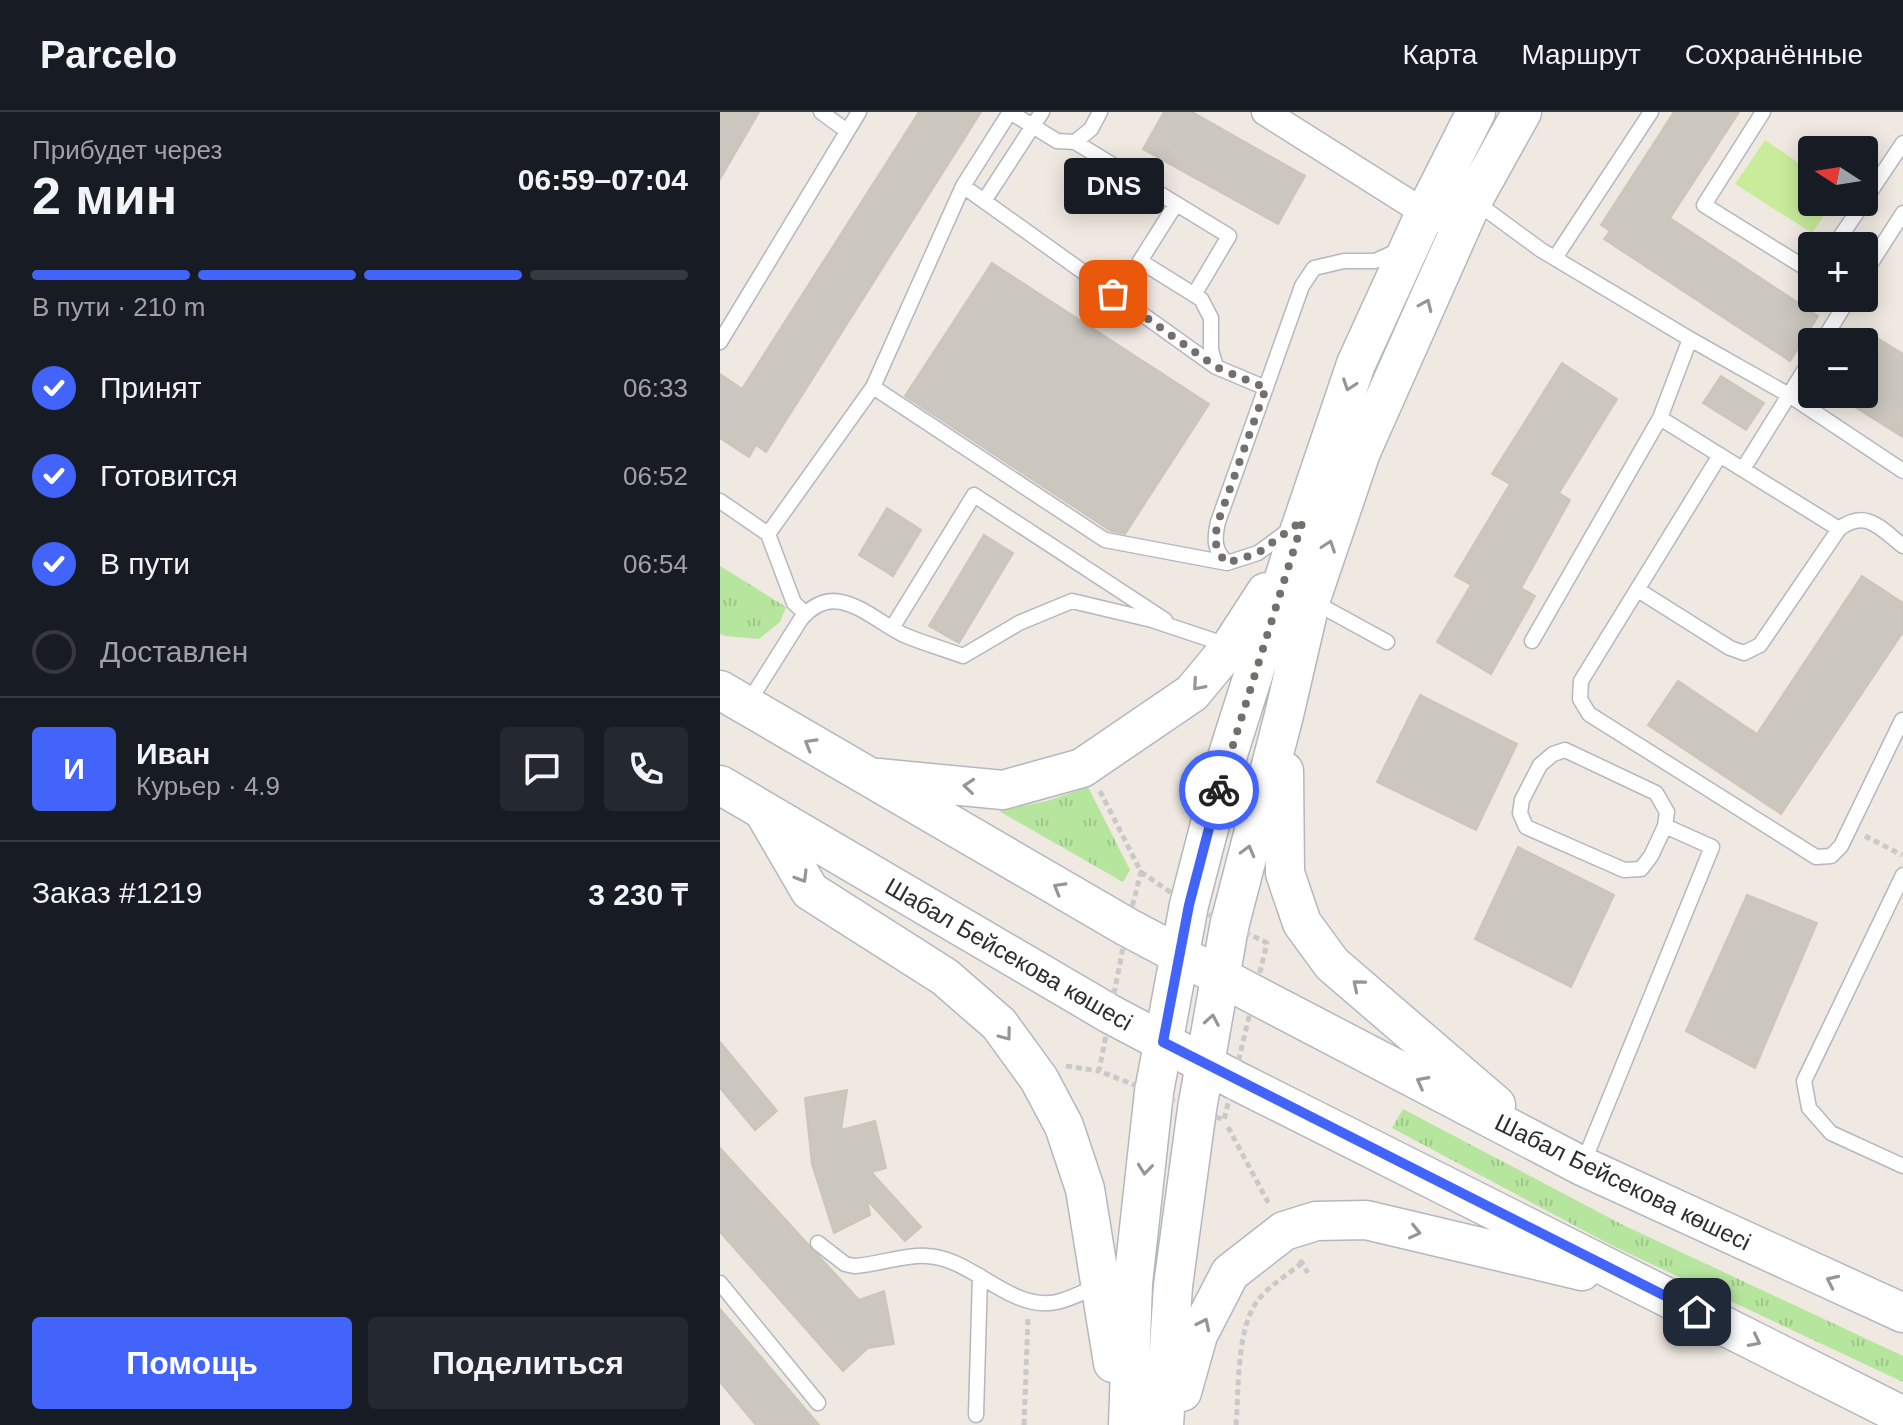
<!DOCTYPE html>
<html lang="ru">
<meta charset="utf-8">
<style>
body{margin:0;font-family:Arial,sans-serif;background:#242831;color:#f1f3f6;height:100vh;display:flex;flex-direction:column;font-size:30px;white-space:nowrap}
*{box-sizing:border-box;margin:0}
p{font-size:26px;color:#9ea1a6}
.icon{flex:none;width:44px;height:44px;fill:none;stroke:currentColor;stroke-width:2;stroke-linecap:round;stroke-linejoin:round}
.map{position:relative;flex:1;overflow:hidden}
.drawer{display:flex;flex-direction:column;background:#171b24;width:720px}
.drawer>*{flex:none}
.needle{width:52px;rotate:282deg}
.tools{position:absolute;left:1078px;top:24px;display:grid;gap:16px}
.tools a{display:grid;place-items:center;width:80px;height:80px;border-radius:8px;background:#171b24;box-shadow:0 4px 20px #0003;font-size:40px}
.pin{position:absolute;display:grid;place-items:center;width:68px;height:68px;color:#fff;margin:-34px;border-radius:16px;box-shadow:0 4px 12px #0006}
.courier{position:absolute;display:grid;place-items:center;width:80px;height:80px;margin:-40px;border:6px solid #4264fb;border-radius:50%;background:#fff;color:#222;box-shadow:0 2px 10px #0007}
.bubble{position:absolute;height:56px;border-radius:8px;background:#171b24;box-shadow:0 4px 20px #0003;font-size:26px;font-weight:600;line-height:56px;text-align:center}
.head em{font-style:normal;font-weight:600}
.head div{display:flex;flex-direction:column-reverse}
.head{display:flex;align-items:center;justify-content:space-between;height:136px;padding:0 32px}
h1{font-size:52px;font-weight:600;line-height:60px}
.bar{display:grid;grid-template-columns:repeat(4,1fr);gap:12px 8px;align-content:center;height:96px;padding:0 32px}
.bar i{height:10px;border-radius:6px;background:#363941}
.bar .selected{background:#4264fb}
.bar p{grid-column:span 4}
.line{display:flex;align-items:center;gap:20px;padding:0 32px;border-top:2px solid #363941}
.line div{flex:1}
.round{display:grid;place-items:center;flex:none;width:84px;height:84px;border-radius:8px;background:#242831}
ol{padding:0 32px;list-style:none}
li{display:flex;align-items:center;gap:24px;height:88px}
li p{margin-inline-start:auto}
li .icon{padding:8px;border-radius:50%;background:#4264fb;color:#fff;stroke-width:4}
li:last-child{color:#9ea1a6}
li i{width:44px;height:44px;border:4px solid #363941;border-radius:50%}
.primary-button{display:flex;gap:16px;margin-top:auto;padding:16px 32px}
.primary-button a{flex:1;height:92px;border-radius:8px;background:#4264fb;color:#fff;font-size:32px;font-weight:600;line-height:92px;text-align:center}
.primary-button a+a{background:#242831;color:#f1f3f6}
header{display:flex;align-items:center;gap:48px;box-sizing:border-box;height:112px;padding:0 40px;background:#171b24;border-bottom:2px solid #363941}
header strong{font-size:38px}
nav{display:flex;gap:44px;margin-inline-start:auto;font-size:28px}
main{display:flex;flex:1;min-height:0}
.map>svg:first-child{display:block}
.grass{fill:url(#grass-tufts)}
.pitch{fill:#c9ec9a}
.building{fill:#cbc7bf;stroke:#cbc5ba;stroke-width:2}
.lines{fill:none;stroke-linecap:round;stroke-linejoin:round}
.lane-casing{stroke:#b4b7c1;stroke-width:17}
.street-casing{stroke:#b4b7c1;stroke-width:29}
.secondary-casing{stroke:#b4b7c1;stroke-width:41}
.path{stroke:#c9c9c9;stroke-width:5;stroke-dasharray:6 4;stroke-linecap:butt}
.lane{stroke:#fff;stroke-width:14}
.street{stroke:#fff;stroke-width:26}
.secondary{stroke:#fff;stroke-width:38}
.oneway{stroke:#969696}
.done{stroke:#726f6d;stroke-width:8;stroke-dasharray:0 14.4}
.route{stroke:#4264fb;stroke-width:10}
.labels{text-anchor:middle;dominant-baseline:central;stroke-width:8;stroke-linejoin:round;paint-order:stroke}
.street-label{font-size:24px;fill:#2e2e2e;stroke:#fff}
</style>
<header>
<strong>Parcelo</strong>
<nav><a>Карта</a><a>Маршрут</a><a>Сохранённые</a></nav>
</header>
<main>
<section class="drawer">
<div class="head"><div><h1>2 мин</h1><p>Прибудет через</p></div><em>06:59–07:04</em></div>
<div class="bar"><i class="selected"></i><i class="selected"></i><i class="selected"></i><i></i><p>В пути · 210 m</p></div>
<ol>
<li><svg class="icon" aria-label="check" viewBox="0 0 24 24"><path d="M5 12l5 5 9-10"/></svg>Принят<p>06:33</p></li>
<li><svg class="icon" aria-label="check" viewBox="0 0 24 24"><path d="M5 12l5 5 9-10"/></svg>Готовится<p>06:52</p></li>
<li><svg class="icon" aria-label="check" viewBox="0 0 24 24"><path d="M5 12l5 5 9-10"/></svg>В пути<p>06:54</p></li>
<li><i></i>Доставлен</li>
</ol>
<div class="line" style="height:144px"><b class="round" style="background:#4264fb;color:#fff">И</b><div><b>Иван</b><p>Курьер · 4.9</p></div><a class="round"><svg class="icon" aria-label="chat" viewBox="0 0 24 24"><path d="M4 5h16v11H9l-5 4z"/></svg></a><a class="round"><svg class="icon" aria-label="phone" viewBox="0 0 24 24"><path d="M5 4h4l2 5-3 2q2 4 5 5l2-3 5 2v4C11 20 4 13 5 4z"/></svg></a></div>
<div class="line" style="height:104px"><div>Заказ #1219</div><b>3 230 ₸</b></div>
<div class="primary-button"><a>Помощь</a><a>Поделиться</a></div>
</section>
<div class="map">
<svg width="1183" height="1313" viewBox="0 0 1183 1313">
<defs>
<pattern id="grass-tufts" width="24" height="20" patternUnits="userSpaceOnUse" patternTransform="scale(2)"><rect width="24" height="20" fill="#b6e59e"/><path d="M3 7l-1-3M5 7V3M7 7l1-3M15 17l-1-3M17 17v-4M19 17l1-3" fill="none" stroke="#9dc588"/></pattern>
</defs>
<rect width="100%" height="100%" fill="#efe9e1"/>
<path class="grass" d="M 0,454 L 66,495 L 60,510 L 39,527 L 5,524 L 0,522 Z
M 368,675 L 410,758 L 403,770 L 279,699 L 327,689 Z
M 683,997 L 903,1113 L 1183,1244 L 1183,1270 L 893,1134 L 672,1016 Z"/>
<path class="pitch" d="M 1045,28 L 1092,60 L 1092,90 L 1113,90 L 1092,121 L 1015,72 Z"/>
<path class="building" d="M 0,0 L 39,0 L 0,67 Z
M 199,0 L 261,0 L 46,340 L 36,333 L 29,345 L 0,326 L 0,262 L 22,277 Z
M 444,0 L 472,0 L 585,64 L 558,112 L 423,37 Z
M 954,0 L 1019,0 L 950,106 L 1098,204 L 1070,249 L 884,127 L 890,119 L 881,113 Z
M 272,151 L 489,292 L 405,422 L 391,419 L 185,284 Z
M 1144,218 L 1183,242 L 1183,325 L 1114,282 L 1144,282 Z
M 842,251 L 897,287 L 839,381 L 850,388 L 801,476 L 815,484 L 771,562 L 717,530 L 751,473 L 735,464 L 790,372 L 772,362 Z
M 1001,264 L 1044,291 L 1026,318 L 983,291 Z
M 167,396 L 201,418 L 173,464 L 139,443 Z
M 264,423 L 293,441 L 239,531 L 209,514 Z
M 1142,464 L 1183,491 L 1183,520 L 1061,702 L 928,613 L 958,569 L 1037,622 Z
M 700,583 L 797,632 L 756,718 L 657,670 Z
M 798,735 L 894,783 L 851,875 L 755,827 Z
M 1027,783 L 1097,811 L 1035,956 L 966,919 Z
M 0,930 L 57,999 L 35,1018 L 0,976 Z
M 127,978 L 121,1018 L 155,1009 L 166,1056 L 151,1060 L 201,1115 L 185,1129 L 147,1088 L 150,1103 L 114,1121 L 92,1052 L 85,986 Z
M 0,1036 L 139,1188 L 164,1179 L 174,1232 L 148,1236 L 123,1259 L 0,1120 Z
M 0,1197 L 99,1313 L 36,1313 L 0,1270 Z"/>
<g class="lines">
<defs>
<path id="lane" d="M 101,0 L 127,19
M 290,0 L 337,29 L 355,30 L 371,17 L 380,0
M 1043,0 L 984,93 L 1092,160
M 355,30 L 509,124 L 474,183
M 243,74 L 496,255
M 753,88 L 821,138 L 970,227 L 940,306 L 812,529
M 264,89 L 322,0
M 1144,89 L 1183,31
M 456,92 L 420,149 L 481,187 L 491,206 L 491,238 L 496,255 L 546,276
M 1114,134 L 1144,90
M 835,146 L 931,0
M 1144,162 L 1183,101
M 970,227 L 1069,283 L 1183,359
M 0,230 L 139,0
M 1102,230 L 1129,186
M 153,275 L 385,428 L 507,451 L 538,441 L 569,418
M 1000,343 L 861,569 L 860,587 L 869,602 L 1096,745 L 1111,744 L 1121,734 L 1182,608
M 1023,357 L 1092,246
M 0,389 L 48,422
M 1119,417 C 1146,396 1161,417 1183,434
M 507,451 C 494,438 494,428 498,410 L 582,174 L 594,156 L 624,149 L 655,149 L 679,138
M 918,478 L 1010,536 L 1024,541 L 1040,533 L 1119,417 L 940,306
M 594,490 L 667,530
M 86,502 L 74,491 L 48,422 L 153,275 L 243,74 L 290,0
M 172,516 L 254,383 L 445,508
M 28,591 L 81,507 C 115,466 149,506 184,523 C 203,531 224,537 243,544 L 299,511 L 352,489 L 432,508 L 510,534
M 1183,763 L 1084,969 L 1089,996 L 1111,1021 L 1183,1054
M 862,1054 L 992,735 L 945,714 L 931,744 L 921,757 L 904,758 L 806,715 L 800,701 L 802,688 L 820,653 L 833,642 L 845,638 L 936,681 L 947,700 L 945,714
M 98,1131 L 125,1152 L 134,1154 C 156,1153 187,1142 207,1144 C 253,1146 290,1200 337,1190 C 351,1187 365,1179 377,1174
M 0,1171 L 98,1291
M 256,1303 L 260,1164"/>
<path id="street" d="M 545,0 L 705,101 L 719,107"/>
<path id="secondary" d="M 0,578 L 407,815 L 535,883 L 862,1054 L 1183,1201
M 564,659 L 565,761 L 582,811 L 612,852 L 776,993
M 158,666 L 283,678 L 362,656 L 472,581 L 511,534 L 546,480
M 0,673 L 390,902 L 515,968 L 1183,1304
M 44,700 L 90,779 L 225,865 L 279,912 L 319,967 L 344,1014 L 365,1077 L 393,1251
M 462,1280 L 478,1223 L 510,1161 L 564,1119 L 596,1109 L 646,1108 L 862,1159
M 408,1313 L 413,1171 L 434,980 L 469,793 L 509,639 L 572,441 L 636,252 L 705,101 L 756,0
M 444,1313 L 453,1174 L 477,997 L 509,815 L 564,603 L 591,487 L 641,340 L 753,88 L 802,0"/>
</defs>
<use href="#lane" class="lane-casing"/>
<use href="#street" class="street-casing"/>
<use href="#secondary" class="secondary-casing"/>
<path class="path" d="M 380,679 L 421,760
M 1145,724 L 1182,743
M 421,760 L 469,793 L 547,831 L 504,1008 L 379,959 L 407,815 Z
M 346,954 L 379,959
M 508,1015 L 550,1094
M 580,1148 L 588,1161
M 304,1313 L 308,1206
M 516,1313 C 519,1278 516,1217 538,1188 C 549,1174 568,1162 582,1151"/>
<use href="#lane" class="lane"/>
<use href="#street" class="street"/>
<use href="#secondary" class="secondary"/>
</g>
<defs><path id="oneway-chevron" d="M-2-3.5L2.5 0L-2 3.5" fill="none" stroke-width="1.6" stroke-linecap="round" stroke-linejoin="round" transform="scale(2)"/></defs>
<g class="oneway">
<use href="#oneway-chevron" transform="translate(706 193) rotate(-66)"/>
<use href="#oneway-chevron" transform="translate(629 273) rotate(109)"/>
<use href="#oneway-chevron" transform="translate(609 434) rotate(-71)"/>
<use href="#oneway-chevron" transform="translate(478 573) rotate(131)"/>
<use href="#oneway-chevron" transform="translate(90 632) rotate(-150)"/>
<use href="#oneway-chevron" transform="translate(249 674) rotate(-175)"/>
<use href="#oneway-chevron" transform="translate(528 739) rotate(-75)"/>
<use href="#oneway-chevron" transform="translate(82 765) rotate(59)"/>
<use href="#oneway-chevron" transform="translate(339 776) rotate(-150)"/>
<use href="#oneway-chevron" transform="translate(638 873) rotate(-140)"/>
<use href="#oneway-chevron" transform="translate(492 908) rotate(-80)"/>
<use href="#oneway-chevron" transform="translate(286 923) rotate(53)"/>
<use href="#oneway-chevron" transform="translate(702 970) rotate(-152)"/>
<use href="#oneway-chevron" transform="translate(425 1057) rotate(96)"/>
<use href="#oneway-chevron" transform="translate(695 1120) rotate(13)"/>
<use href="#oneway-chevron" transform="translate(1112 1169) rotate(-155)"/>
<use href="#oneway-chevron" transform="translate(484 1212) rotate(-64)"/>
<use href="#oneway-chevron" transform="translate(1035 1229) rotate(27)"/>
</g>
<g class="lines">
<path class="done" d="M 393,182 L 496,255 L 546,276 L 498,410 C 494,428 494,438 507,451 L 538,441 L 583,408 L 499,678"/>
<path class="route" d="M 499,678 L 469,793 L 443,930 L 977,1200"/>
</g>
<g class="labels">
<g class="street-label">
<text transform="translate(289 842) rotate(30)">Шабал Бейсекова көшесі</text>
<text transform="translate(903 1070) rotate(26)">Шабал Бейсекова көшесі</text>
</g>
</g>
</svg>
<div class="tools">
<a><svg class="needle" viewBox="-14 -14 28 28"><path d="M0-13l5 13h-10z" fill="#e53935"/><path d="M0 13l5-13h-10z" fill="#9ea1a6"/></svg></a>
<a>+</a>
<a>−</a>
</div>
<div class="pin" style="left:393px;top:182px;background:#ea580c"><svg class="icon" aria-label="bag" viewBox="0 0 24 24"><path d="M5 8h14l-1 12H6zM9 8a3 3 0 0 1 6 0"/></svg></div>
<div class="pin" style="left:977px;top:1200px;background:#1f2937"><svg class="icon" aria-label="home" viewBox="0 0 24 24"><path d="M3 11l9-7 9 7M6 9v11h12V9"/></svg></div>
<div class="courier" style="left:499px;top:678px"><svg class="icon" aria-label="bike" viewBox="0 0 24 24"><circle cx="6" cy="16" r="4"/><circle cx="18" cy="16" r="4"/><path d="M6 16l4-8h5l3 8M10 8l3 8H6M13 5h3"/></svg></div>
<div class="bubble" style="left:344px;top:46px;width:100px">DNS</div>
</div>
</main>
